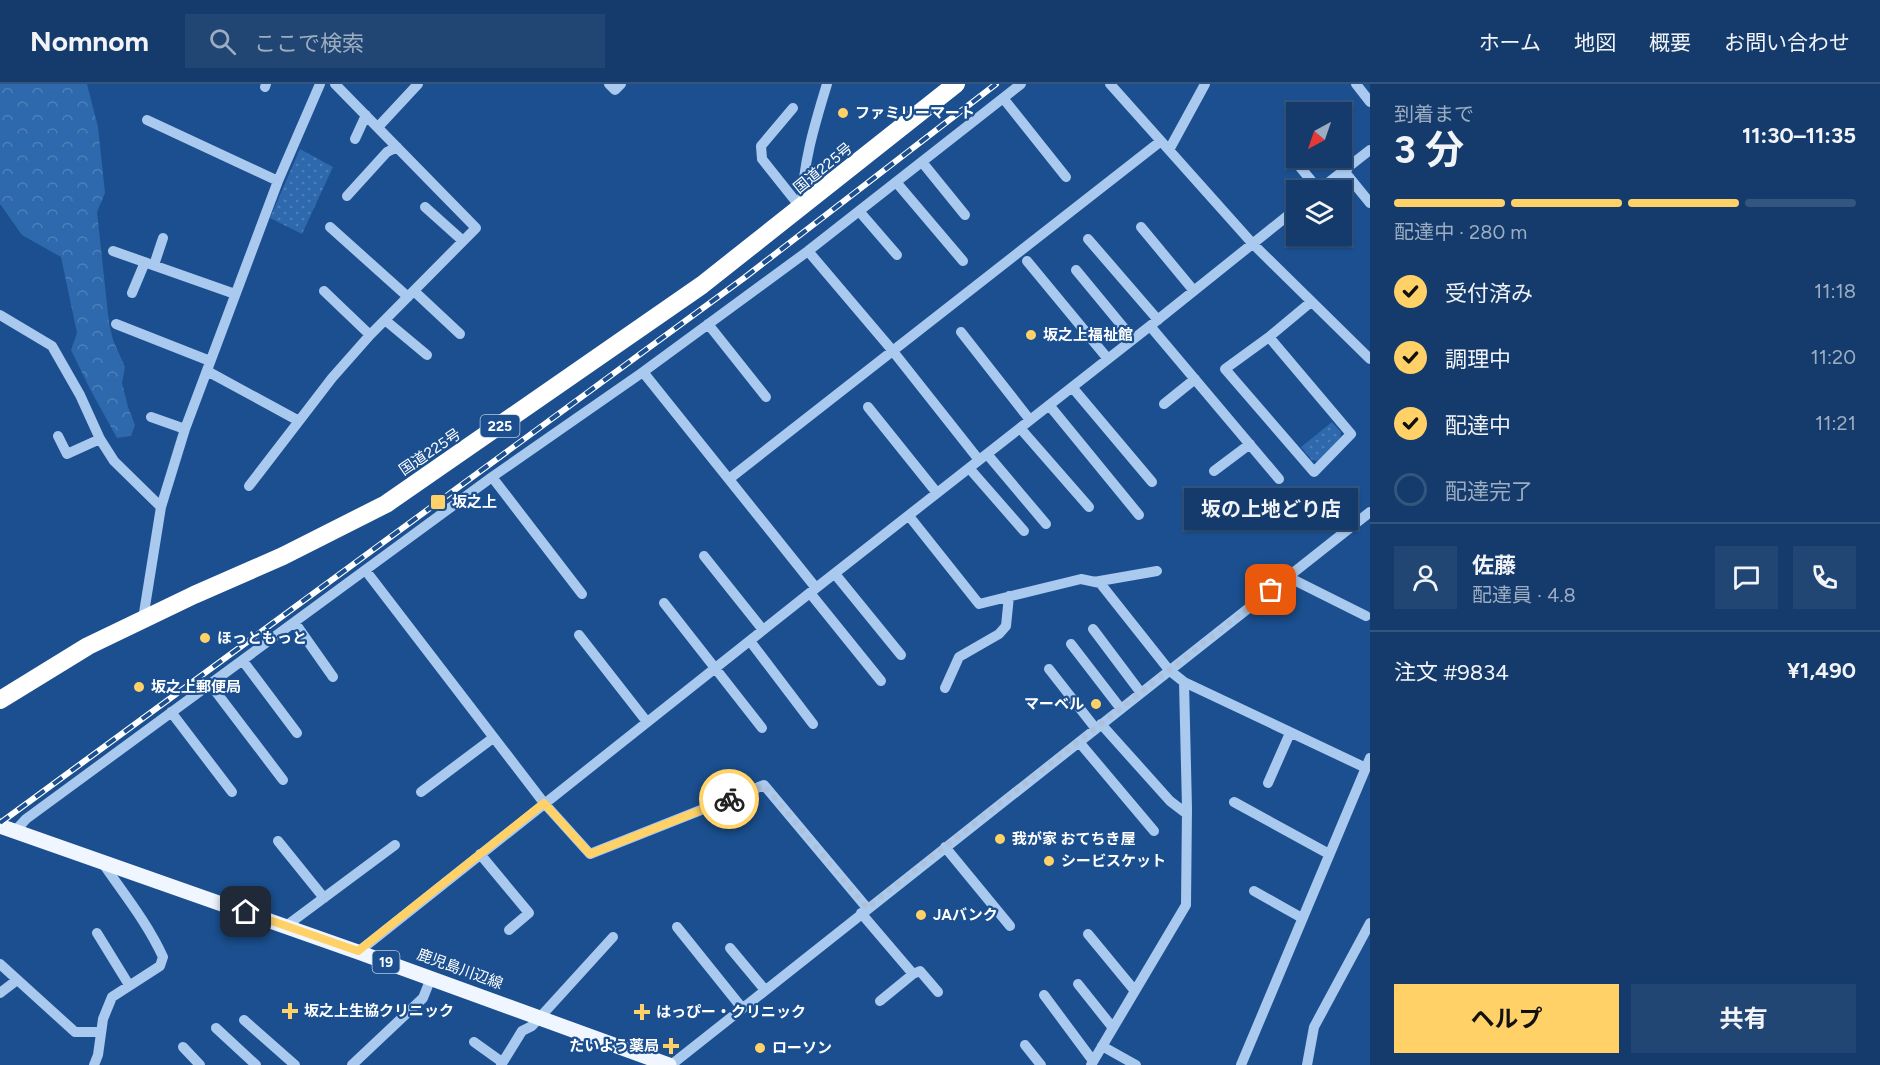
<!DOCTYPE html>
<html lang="ja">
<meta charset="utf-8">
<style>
body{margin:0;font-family:Figtree,"Noto Sans JP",sans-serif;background:#214673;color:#f1f3f6;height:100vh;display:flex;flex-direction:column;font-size:22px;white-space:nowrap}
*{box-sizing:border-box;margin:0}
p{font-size:20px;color:#9dadc1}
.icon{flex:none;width:33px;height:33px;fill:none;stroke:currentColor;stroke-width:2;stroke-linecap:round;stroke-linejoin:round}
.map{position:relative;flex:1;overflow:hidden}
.panel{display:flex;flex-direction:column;background:#143b6b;width:510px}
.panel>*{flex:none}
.needle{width:39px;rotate:220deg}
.buttons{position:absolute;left:1286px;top:18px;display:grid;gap:12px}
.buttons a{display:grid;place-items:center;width:66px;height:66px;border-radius:0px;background:#143b6b;box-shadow:0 2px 4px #0004,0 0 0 2px #33557e;font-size:30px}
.pin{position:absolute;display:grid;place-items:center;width:51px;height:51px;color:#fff;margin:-26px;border-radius:12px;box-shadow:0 3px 9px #0006}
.courier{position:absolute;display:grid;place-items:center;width:60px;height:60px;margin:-30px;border:4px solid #ffd166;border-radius:50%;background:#fff;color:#222;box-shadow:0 2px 8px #0007}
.bubble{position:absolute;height:42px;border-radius:0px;background:#143b6b;box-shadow:0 2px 4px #0004,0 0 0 2px #33557e;font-size:20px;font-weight:700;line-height:42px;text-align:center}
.overview em{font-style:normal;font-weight:700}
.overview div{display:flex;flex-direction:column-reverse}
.overview{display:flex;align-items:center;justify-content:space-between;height:102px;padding:0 24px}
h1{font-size:39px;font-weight:700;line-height:45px}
.bar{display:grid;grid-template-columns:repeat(4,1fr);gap:9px 6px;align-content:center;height:72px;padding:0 24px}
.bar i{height:8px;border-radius:4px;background:#33557e}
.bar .current{background:#ffd166}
.bar p{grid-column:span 4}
.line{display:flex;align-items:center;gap:15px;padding:0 24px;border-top:2px solid #33557e}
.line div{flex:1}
.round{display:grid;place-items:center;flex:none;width:63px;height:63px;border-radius:0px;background:#214673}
ol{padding:0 24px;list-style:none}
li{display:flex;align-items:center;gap:18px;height:66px}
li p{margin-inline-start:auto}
li .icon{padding:6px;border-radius:50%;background:#ffd166;color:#111;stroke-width:4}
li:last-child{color:#9dadc1}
li i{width:33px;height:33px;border:3px solid #33557e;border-radius:50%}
.primary-button{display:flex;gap:12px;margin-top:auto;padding:12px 24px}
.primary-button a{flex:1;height:69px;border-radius:0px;background:#ffd166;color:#111;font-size:24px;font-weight:700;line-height:69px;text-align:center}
.primary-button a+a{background:#214673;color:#f1f3f6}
header{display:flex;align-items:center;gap:36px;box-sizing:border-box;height:84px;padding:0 30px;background:#143b6b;border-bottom:2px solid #33557e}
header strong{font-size:28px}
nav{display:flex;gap:33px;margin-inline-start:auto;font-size:21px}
.search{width:420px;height:54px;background:#214673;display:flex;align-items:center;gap:15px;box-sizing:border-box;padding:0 21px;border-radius:0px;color:#9dadc1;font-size:22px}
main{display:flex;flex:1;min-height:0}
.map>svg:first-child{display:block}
.forest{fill:url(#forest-crowns)}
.park{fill:url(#park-dots)}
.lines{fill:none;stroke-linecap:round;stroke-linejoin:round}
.minor{stroke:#a9c9ee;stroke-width:10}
.major{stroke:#f0f6ff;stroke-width:15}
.highway{stroke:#fff;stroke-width:18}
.rail-casing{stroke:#fff;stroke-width:6}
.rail{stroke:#1b4f8f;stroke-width:4;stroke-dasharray:11;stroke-linecap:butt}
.done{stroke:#afc1d8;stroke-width:6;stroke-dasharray:0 10.8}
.route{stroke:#ffd166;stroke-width:8}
.poi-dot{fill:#ffd166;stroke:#1b4f8f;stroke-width:2}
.labels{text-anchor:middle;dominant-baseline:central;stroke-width:4.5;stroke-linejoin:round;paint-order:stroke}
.shield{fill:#1b4f8f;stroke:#bbcadd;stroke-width:1.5}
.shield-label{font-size:14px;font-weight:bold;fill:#fff}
.poi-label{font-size:15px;font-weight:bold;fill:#fff;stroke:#1b4f8f;text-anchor:start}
.street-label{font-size:15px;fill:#fff;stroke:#1b4f8f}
</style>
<header>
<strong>Nomnom</strong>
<div class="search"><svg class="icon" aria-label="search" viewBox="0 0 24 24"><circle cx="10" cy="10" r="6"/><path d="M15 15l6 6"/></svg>ここで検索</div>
<nav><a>ホーム</a><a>地図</a><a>概要</a><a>お問い合わせ</a></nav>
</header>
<main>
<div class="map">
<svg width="1370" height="981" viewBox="0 0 1370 981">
<defs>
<pattern id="forest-crowns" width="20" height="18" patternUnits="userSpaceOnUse" patternTransform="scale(1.5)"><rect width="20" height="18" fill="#2e69ad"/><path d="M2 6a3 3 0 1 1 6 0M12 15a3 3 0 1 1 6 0" fill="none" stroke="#4d80b9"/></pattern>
<pattern id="park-dots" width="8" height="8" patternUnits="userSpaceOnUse" patternTransform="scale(1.5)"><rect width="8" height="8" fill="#2e69ad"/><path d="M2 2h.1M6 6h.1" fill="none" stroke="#4d80b9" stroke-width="1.8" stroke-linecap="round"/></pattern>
</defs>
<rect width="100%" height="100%" fill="#1b4f8f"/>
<path class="forest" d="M 0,0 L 87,0 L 98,43 L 105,109 L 97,128 L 109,239 L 113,256 L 125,283 L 122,299 L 128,323 L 135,341 L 131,352 L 117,354 L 90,305 L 71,266 L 77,249 L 61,173 L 22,151 L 0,120 Z"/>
<path class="park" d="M 300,65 L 333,83 L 302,150 L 270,134 Z
M 1332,338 L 1341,348 L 1340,354 L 1318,377 L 1312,376 L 1301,363 Z"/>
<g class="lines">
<path class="minor" d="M 609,0 L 615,6 L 621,0
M 1110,0 L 1252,159 L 1370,275
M 1356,0 L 1370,18
M 265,3 L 266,0
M 1003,14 L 1066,93
M 793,24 L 761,62 L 762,75 L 801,124
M 147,36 L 278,97
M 378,43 L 418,0
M 355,55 L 366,31
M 1169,66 L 1205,0
M 1340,74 L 1348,84
M 922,78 L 965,131
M 1300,83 L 1319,106
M 1344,87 L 1370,119
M 896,98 L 963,177
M 1319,106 L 1370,66
M 347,112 L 387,68 L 397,63
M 425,123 L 463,157
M 802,123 C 802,82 815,39 827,0
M 859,127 L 897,171
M 330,143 L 408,213
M 1141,143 L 1194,207
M 1088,155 L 1158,236
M 113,167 L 235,210
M 808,167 L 892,266 L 979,376
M 1027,177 L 1108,275
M 154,181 L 163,154
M 1076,186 L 1133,255
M 324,207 L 370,251
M 414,207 L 460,250
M 132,209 L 145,178
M 0,231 L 52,262 L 80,311 L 100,355 L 114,377 L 161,423
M 385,236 L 427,271
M 116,240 L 210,277
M 708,240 L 766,313
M 1150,242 L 1279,395
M 961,248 L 1030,336
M 1269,253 L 1351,350 L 1314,388 L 1225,285 L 1269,253 L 1311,218
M 207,287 L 299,337 L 332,294 L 370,251 L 476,144 L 335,0
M 643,288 L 816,504
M 1072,303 L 1152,398
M 1164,320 L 1195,295
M 1049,321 L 1139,431
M 868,323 L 937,409
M 151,333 L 185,345
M 1020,344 L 1089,423
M 58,352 L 67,370 L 100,355
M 987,370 L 1046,440
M 969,384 L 1024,447
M 1214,387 L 1250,360
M 492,393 L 582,510
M 729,395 L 1161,57
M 249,402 L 299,337
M 909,432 L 979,520 L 1081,495 L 1100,499 L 1169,586 L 1184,598 L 1187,724 L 1186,821 L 1091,981
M 704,472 L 763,546
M 366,487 L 544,719 L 590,770 L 764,701 L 867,824
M 835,490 L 901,571
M 1288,493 L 1366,532
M 1094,498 L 1157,487
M 810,509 L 881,597
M 664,519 L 762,644
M 143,535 L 161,423 L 185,345 L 278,97 L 320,0
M 295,539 L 333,593
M 1093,545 L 1141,609
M 579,551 L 647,638
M 750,557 L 813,640
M 1071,560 L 1121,625
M 243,577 L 297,649
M 1049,585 L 1096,645
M 1184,598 L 1366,684
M 210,600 L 283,696
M 945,604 L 959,573 L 999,550 L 1006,542 L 1009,512
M 171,628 L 232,708
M 1101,640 L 1170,717 L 1187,730
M 1079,658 L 1154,747
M 1268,699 L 1290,649
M 421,708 L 493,654
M 1234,718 L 1329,770
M 15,747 L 26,735 L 492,393 L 643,288 L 808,167 L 1021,0
M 278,757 L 324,814
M 945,763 L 1010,842
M 480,770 L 529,829 L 509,846
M 1254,807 L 1302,834
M 861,829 L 913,890 L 920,887 L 938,908
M 286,842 L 395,761
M 677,843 L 742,924
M 97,849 L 129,901
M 1088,850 L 1135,907
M 730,864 L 765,906
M 358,868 L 816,504 L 1150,242 L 1296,125
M 0,880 L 75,948 L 100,948
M 1078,900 L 1113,944
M 0,909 L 17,896
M 1044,911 L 1093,977
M 880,917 L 913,890
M 244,936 L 295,981
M 216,944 L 256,981
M 474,958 L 502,978
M 1025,961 L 1041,981
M 1102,962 L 1136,981
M 183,963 L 200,981
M 94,981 L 98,971 L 103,935 L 112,913 L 160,882 L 163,873 C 147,838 123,809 102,778
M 352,981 L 423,914 L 431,894
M 501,981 L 522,947 L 532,942 L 613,853
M 671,981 L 1370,428
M 1241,981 L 1370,674
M 1307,981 L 1314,943 L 1370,839"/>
<path class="major" d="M 0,742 L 358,868 L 669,981"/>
<path class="highway" d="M 0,616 L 88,562 L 194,511 L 283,472 L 386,420 L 702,201 L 956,0"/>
<defs>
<path id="rail" d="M 0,739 L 744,194 L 996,0"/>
</defs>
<use href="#rail" class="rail-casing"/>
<use href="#rail" class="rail"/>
</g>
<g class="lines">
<path class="done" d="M 729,715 L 764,701 L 867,824 L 1271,506"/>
<path class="route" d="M 246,828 L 358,867 L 544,719 L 590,770 L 729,715"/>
</g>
<g class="poi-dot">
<circle cx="843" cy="29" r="6"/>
<circle cx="1031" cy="251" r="6"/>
<rect x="430" y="410" width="16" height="16" rx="3"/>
<circle cx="205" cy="554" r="6"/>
<circle cx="139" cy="603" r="6"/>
<circle cx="1096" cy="620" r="6"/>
<circle cx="1000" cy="755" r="6"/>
<circle cx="1049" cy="777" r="6"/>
<circle cx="921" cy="831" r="6"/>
<path d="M287 918h6v6h6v6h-6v6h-6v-6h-6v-6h6z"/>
<path d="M639 919h6v6h6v6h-6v6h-6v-6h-6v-6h6z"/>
<path d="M668 953h6v6h6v6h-6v6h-6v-6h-6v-6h6z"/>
<circle cx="760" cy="964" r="6"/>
</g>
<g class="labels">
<g class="shield">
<rect x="480.5" y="331" width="39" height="22" rx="4.5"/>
<rect x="372.5" y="867" width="27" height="22" rx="4.5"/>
</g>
<g class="shield-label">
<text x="500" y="342">225</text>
<text x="386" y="878">19</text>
</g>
<g class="poi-label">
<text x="855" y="29">ファミリーマート</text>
<text x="1043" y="251">坂之上福祉館</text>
<text x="452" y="418">坂之上</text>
<text x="217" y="554">ほっともっと</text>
<text x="151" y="603">坂之上郵便局</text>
<text x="1084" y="620" text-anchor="end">マーベル</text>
<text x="1012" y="755">我が家 おてちき屋</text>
<text x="1061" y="777">シービスケット</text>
<text x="933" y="831">JAバンク</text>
<text x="304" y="927">坂之上生協クリニック</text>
<text x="656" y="928">はっぴー・クリニック</text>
<text x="659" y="962" text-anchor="end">たいよう薬局</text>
<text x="772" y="964">ローソン</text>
</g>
<g class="street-label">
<text transform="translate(823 84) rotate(-39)">国道225号</text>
<text transform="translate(430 368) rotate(-34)">国道225号</text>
<text transform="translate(460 885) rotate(20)">鹿児島川辺線</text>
</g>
</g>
</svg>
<div class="buttons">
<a><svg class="needle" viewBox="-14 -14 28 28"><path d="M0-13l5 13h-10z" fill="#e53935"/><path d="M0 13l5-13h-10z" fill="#9dadc1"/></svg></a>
<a><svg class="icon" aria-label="layers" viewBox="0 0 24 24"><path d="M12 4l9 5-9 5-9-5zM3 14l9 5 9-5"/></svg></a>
</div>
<div class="pin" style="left:1271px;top:506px;background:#ea580c"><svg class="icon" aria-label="bag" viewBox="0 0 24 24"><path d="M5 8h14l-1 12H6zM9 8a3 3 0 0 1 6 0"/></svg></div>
<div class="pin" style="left:246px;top:828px;background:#1f2937"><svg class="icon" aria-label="home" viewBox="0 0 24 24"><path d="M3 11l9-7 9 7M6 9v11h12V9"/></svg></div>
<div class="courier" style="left:729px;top:715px"><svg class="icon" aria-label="bike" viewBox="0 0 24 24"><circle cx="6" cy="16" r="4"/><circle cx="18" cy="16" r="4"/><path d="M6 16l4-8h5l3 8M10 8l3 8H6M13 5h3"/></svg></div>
<div class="bubble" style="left:1184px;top:404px;width:174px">坂の上地どり店</div>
</div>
<section class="panel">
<div class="overview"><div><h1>3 分</h1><p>到着まで</p></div><em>11:30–11:35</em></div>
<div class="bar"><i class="current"></i><i class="current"></i><i class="current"></i><i></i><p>配達中 · 280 m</p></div>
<ol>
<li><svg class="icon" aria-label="check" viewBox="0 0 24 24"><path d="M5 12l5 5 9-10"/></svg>受付済み<p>11:18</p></li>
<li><svg class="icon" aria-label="check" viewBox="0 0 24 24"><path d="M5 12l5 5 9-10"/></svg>調理中<p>11:20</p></li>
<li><svg class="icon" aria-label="check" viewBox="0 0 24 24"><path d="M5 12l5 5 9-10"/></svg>配達中<p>11:21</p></li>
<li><i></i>配達完了</li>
</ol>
<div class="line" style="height:108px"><a class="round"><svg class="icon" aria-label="person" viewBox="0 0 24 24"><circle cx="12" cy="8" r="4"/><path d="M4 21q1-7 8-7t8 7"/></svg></a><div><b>佐藤</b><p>配達員 · 4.8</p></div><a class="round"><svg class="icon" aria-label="chat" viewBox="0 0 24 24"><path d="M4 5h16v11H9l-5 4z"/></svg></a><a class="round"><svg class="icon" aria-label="phone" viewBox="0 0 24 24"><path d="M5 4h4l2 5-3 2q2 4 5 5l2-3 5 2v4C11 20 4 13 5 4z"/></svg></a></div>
<div class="line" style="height:78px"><div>注文 #9834</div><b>¥1,490</b></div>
<div class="primary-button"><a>ヘルプ</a><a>共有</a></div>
</section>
</main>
